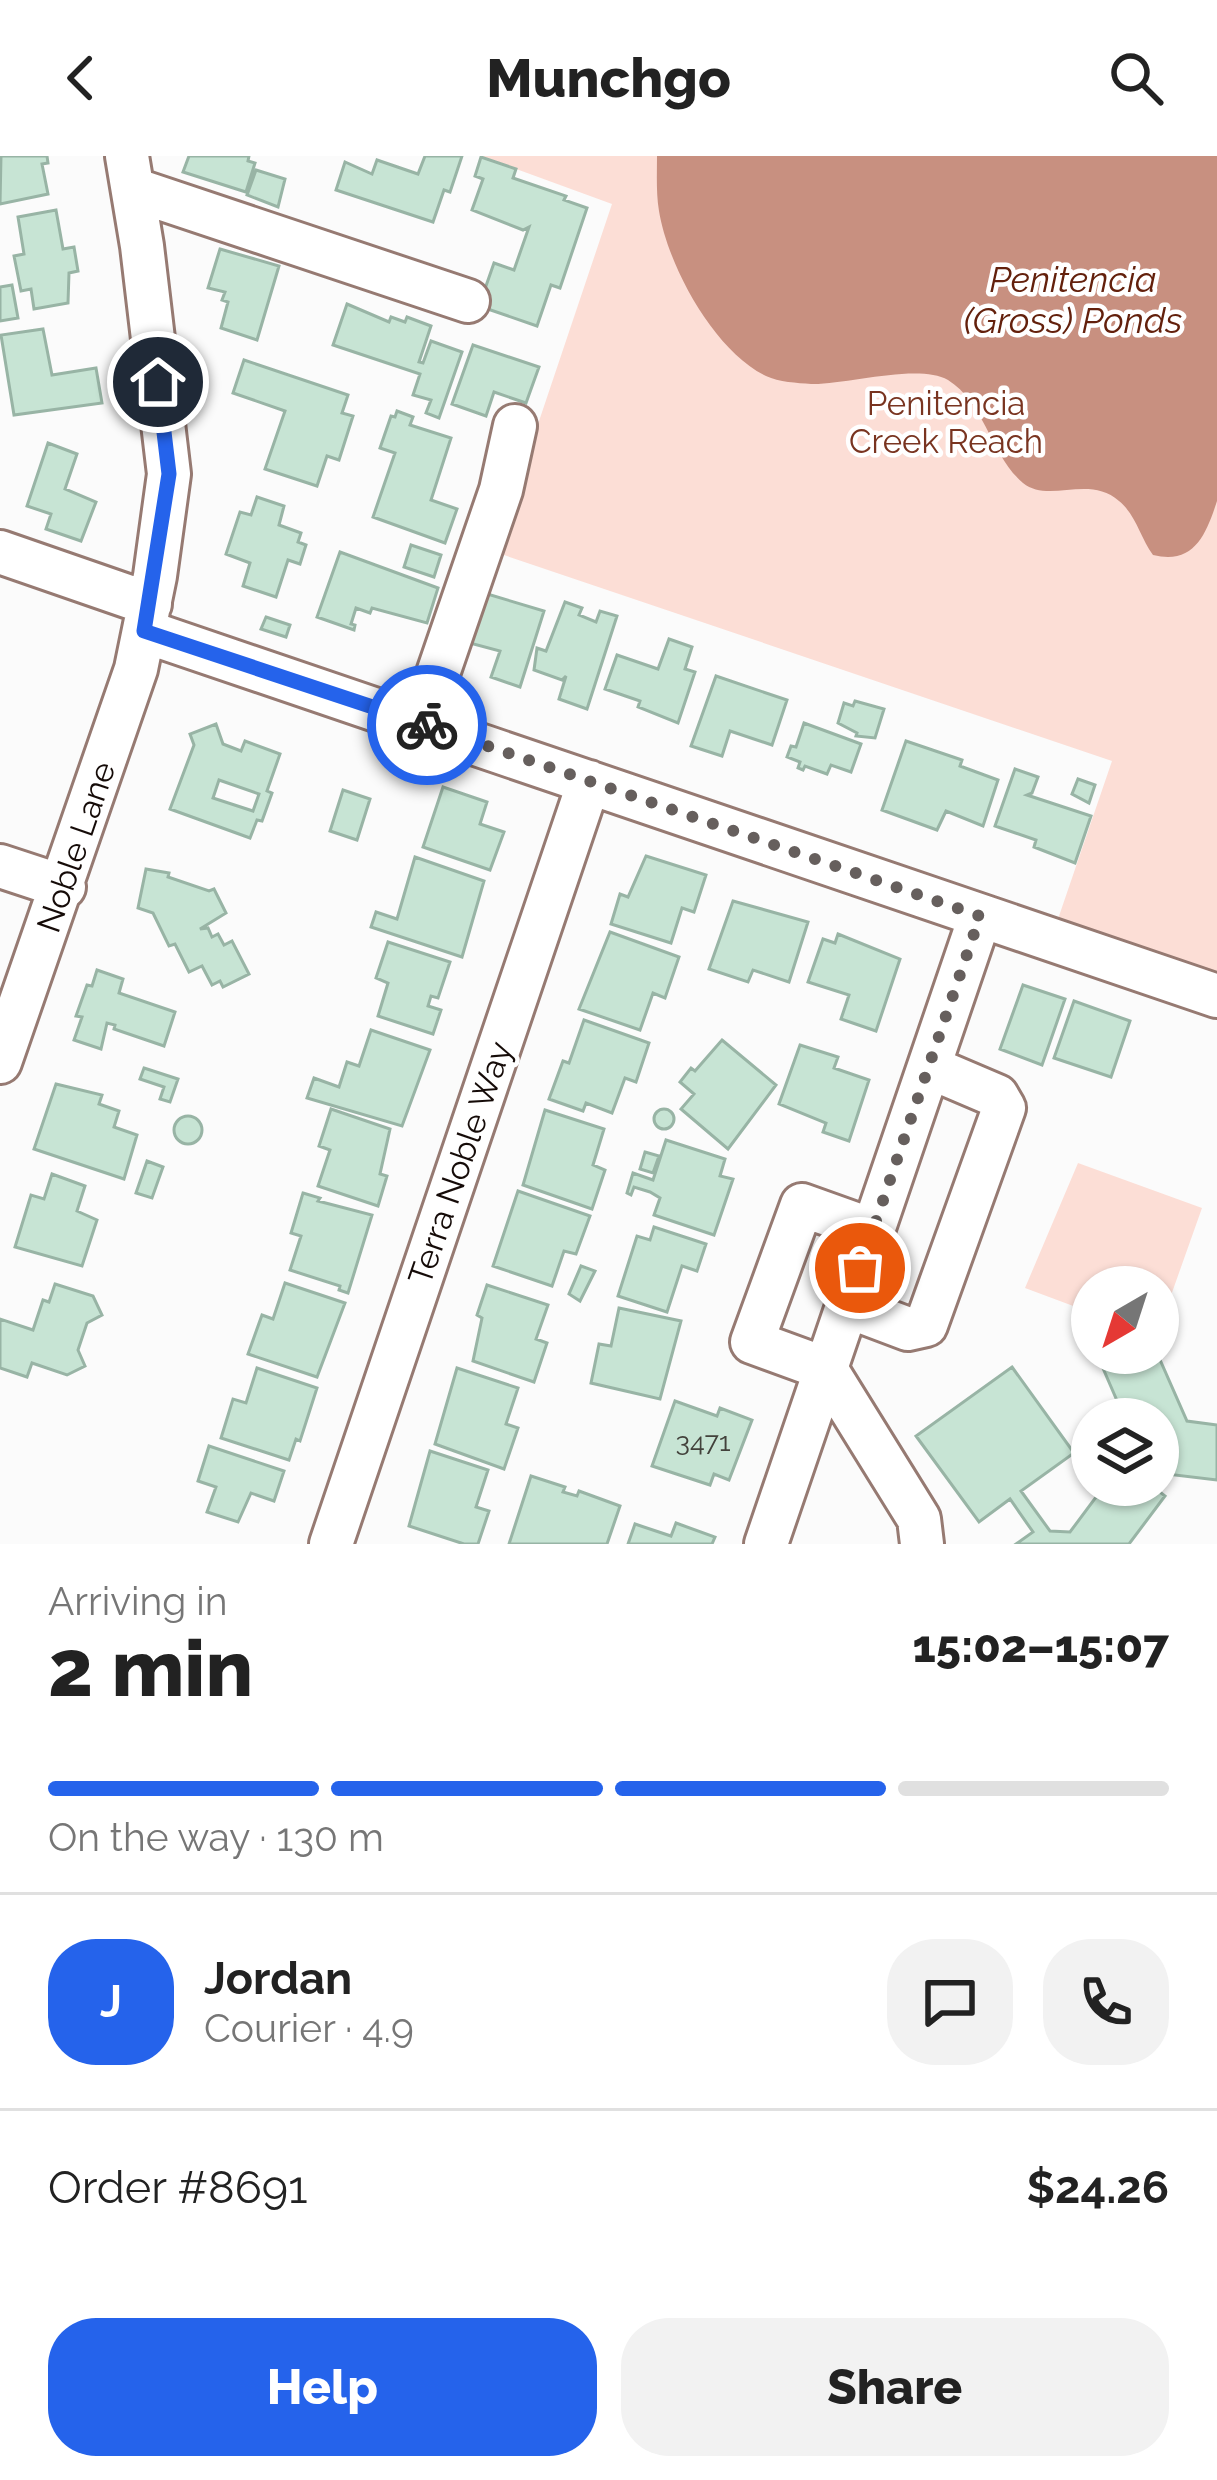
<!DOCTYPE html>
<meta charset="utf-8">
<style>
body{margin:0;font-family:Raleway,sans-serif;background:#f2f2f2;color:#222;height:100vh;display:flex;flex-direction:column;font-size:45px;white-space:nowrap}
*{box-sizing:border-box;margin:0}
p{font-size:39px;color:#767676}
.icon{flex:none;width:66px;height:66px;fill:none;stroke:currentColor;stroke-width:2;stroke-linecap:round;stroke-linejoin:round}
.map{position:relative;height:1388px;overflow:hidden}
.panel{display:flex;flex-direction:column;background:#fff;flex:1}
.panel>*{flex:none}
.needle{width:78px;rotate:219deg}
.controls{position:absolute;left:1071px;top:1110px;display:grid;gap:24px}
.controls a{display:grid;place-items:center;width:108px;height:108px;border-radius:50%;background:#fff;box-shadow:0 3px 9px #0004;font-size:60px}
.pin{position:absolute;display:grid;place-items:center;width:102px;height:102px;color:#fff;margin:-51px;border:6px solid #fff;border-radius:50%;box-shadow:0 3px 12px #0007}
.courier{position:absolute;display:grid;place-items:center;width:120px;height:120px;margin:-60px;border:9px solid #2563eb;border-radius:50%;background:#fff;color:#222;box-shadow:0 3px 15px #0007}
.summary em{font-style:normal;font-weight:800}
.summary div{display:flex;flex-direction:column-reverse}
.summary{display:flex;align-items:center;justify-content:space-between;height:204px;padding:0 48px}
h1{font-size:78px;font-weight:800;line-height:90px}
.bar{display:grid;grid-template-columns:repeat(4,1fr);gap:18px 12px;align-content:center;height:144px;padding:0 48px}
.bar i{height:15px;border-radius:9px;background:#e0e0e0}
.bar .selected{background:#2563eb}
.bar p{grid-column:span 4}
.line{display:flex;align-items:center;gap:30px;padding:0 48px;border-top:3px solid #e0e0e0}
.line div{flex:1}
.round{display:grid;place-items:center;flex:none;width:126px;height:126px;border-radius:48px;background:#f2f2f2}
.cta{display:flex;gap:24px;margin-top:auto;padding:24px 48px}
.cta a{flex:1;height:138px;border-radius:48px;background:#2563eb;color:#fff;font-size:48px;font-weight:800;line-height:138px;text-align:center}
.cta a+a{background:#f2f2f2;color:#222}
header{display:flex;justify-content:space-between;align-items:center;height:156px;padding:0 48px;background:#fff;font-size:54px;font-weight:800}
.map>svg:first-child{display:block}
.green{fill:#fcded6}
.water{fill:#c89080}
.building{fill:#c7e4d4;stroke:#98b4a5;stroke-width:3;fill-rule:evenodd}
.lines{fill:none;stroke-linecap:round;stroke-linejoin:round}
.minor-casing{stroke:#967a72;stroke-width:48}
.minor{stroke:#fff;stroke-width:42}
.done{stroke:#665f5d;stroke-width:12;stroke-dasharray:0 21.6}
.route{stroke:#2563eb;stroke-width:15}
.labels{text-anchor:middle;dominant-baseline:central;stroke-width:9;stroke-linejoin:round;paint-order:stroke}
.number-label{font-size:27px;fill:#42413b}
.park-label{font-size:33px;fill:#793420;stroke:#fff}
.street-label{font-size:33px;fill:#150b08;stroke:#fff}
.water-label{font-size:36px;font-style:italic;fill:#63200c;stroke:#fff}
</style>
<header><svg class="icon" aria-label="back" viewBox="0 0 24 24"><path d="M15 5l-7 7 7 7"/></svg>Munchgo<svg class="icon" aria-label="search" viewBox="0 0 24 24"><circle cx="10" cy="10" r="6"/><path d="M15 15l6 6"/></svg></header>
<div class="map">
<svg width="1217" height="1388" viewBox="0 0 1217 1388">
<rect width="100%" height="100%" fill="#fbfbfb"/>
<path class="green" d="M 481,0 L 1217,0 L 1217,817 L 1058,763 L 1112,605 L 495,396 L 612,48 Z
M 1078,1007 L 1202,1052 L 1158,1176 L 1158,1131 L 1092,1131 L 1092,1157 L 1025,1132 Z"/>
<path class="water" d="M 657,0 L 1217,0 L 1217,345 C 1206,379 1194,409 1153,399 C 1140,381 1136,359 1119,345 C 1089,318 1049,348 1023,327 C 991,300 985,247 948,224 C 918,207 846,229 811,228 C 797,227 779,226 766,220 C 714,195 668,110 659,55 C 656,37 657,18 657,0 Z"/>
<path class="building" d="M 1,0 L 47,0 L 48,7 L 42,8 L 48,38 L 0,48 Z
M 189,0 L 249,0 L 248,5 L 255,7 L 246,36 L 183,16 Z
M 425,0 L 462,0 L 450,36 L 444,34 L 433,66 L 336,34 L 345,6 L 372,18 L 377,4 L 418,18 Z
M 481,1 L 516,13 L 513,22 L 566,40 L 564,44 L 587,52 L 560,132 L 551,129 L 537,170 L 479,150 L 494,107 L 514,114 L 529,71 L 523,74 L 472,54 L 483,23 L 475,20 Z
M 256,14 L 285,23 L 278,51 L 247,39 Z
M 56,54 L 63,93 L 74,91 L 78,115 L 69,117 L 68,147 L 34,153 L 31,133 L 21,135 L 14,100 L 24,98 L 18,61 Z
M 220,93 L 279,110 L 257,184 L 221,172 L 228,146 L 222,144 L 225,136 L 208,132 Z
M 12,129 L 18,162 L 0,165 L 0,131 Z
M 347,148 L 389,166 L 391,161 L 405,166 L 407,161 L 431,170 L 419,206 L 423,207 L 431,185 L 462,196 L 439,262 L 426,257 L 431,244 L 413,239 L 420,218 L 333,189 Z
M 43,173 L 52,219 L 96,212 L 102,247 L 14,259 L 1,179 Z
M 473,189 L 539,211 L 526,247 L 494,236 L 486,260 L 452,248 Z
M 244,204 L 348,239 L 342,257 L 353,260 L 339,304 L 327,300 L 317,330 L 265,313 L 285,255 L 233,237 Z
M 397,255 L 413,261 L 410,269 L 451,282 L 431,344 L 457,353 L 445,387 L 373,361 L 395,297 L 380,292 L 391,260 L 395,261 Z
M 48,287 L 77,298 L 65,333 L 96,346 L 81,385 L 46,373 L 51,358 L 27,350 Z
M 257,341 L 284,350 L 279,369 L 301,377 L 298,386 L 306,389 L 300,408 L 288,404 L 276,441 L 243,430 L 250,407 L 226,398 L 240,356 L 251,359 Z
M 411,389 L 441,399 L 434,421 L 404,411 Z
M 340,396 L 438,432 L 427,467 L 372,452 L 370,457 L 356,452 L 351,468 L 355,469 L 354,474 L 317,461 Z
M 484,437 L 544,455 L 520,531 L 491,521 L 500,495 L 466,486 Z
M 565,446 L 582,452 L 579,459 L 596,466 L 600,455 L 617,460 L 587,553 L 559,543 L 566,520 L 562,524 L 534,514 L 537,492 L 546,495 Z
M 266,461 L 290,469 L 286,481 L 261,473 Z
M 669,483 L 692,491 L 685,513 L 695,516 L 678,567 L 638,551 L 640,545 L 605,533 L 617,499 L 658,513 Z
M 716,520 L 787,544 L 772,589 L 730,575 L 722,600 L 691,590 Z
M 855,545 L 884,553 L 875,582 L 856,580 L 857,577 L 838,567 L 844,547 L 853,550 Z
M 804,567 L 861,588 L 851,616 L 831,609 L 827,618 L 805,610 L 803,614 L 798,612 L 800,606 L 787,601 L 791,590 L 796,591 Z
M 216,568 L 223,588 L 241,595 L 245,585 L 280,598 L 267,635 L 272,637 L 262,665 L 257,664 L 250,682 L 170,653 L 194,589 L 190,578 ZM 219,624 L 259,638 L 253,655 L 213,642 Z
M 906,585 L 962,604 L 960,610 L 998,624 L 983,670 L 946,655 L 937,674 L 882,654 Z
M 1015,613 L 1038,621 L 1032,637 L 1027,639 L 1091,660 L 1075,707 L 1034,691 L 1036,684 L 995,670 Z
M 1078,623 L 1095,629 L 1089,647 L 1072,638 Z
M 443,631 L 487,646 L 480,668 L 504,676 L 490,714 L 423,691 Z
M 343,634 L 370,643 L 357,684 L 330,675 Z
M 646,700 L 706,719 L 694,756 L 682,752 L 671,787 L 611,768 L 620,738 L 628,741 Z
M 415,701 L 484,725 L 462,801 L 371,771 L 376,756 L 397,763 Z
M 146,713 L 169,717 L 168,721 L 209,735 L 214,733 L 226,757 L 200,773 L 208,772 L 212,781 L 218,778 L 224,789 L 232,785 L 249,818 L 223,831 L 220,825 L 212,829 L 202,810 L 189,816 L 175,788 L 169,790 L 153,757 L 138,752 Z
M 733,745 L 808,766 L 789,826 L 753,814 L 748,826 L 709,813 Z
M 610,776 L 679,801 L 665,842 L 653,837 L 640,874 L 579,853 Z
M 838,778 L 900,803 L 876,875 L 841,863 L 849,839 L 808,826 L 823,783 L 835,787 Z
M 388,786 L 450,806 L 438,842 L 431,840 L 428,850 L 441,854 L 433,878 L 378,860 L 388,827 L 376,822 Z
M 97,814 L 123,823 L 119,837 L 175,856 L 164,890 L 114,873 L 115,869 L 107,867 L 101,893 L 74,884 L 82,861 L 76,860 L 87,829 L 92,830 Z
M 1023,829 L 1065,843 L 1042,909 L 1000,893 Z
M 1074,845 L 1130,865 L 1111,921 L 1054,902 Z
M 584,864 L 649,887 L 636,926 L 625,922 L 612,957 L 586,947 L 583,955 L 549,943 L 563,905 L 569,907 Z
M 371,874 L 430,894 L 402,970 L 307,942 L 314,922 L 339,931 L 347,906 L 359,910 Z
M 722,884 L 776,929 L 728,993 L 681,953 L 694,938 L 680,926 L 691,912 L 695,915 Z
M 800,889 L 838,901 L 834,912 L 869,924 L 849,985 L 823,976 L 826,967 L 779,948 Z
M 144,912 L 178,923 L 170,946 L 160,943 L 164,931 L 140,923 Z
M 56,928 L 102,939 L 99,948 L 119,955 L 114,971 L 137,979 L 124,1023 L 34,993 Z
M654 963a10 10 0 1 1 20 0a10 10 0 1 1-20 0Z
M 331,953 L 390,973 L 380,1018 L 387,1020 L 378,1050 L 318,1030 L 330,994 L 319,990 Z
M 545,954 L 604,973 L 593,1009 L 605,1014 L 592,1053 L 523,1029 Z
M174 974a14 14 0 1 1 28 0a14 14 0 1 1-28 0Z
M 666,984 L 725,1003 L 720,1020 L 733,1023 L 714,1079 L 654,1059 L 660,1042 L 650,1036 L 634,1031 L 631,1039 L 627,1037 L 633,1017 L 653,1024 Z
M 645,996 L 659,1000 L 653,1017 L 640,1013 Z
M 147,1005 L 163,1011 L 152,1042 L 136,1037 Z
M 52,1018 L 85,1030 L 77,1055 L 97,1064 L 82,1110 L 15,1091 L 31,1039 L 44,1043 Z
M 518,1035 L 590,1060 L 576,1098 L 564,1095 L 552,1130 L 493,1110 Z
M 303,1037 L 320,1042 L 318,1045 L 372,1059 L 348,1137 L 339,1134 L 340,1130 L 290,1114 L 301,1080 L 291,1077 Z
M 654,1071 L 706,1088 L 697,1115 L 682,1110 L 667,1156 L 618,1140 L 637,1080 L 650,1084 Z
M 581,1110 L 595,1115 L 580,1145 L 569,1138 Z
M 285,1127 L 345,1147 L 317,1221 L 248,1198 L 262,1159 L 273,1163 Z
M 55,1128 L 93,1140 L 102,1159 L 87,1167 L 78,1194 L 85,1210 L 67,1219 L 32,1207 L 27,1221 L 0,1212 L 0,1163 L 33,1174 L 43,1144 L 49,1146 Z
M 487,1129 L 548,1149 L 536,1183 L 547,1187 L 534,1226 L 473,1205 L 482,1162 L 477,1159 Z
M 619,1152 L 681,1165 L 660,1243 L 591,1227 L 599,1188 L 611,1190 Z
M 1113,1197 L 1157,1197 L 1187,1265 L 1217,1269 L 1217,1324 L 1158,1317 L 1158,1263 L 1125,1263 L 1099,1203 Z
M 1012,1211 L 1074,1297 L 1021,1335 L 1050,1375 L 1070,1376 L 1105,1329 L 1151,1329 L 1165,1340 L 1129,1388 L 1016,1388 L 1033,1376 L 1010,1343 L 979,1366 L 916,1280 Z
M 257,1212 L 317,1232 L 300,1285 L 296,1283 L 289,1304 L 221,1282 L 233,1243 L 246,1247 Z
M 457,1212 L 518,1232 L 506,1268 L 518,1272 L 504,1313 L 435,1288 Z
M 675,1245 L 717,1260 L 720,1252 L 752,1264 L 729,1324 L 714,1318 L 710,1329 L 652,1310 Z
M 209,1290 L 284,1315 L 274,1345 L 251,1337 L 238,1366 L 207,1356 L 216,1331 L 198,1325 Z
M 430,1295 L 488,1314 L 476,1351 L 489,1355 L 478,1388 L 464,1388 L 409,1370 Z
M 531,1320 L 565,1331 L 563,1336 L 577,1340 L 579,1335 L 620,1350 L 607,1388 L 509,1388 Z
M 676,1367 L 715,1381 L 712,1388 L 628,1388 L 635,1368 L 671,1380 Z"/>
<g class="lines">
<defs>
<path id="minor" d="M 133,33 L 468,145
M 0,396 L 150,448
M 144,475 L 1217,840
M 421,567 L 501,334 L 515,270
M 0,710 L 64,731
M 0,906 L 136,513 L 155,420 L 169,318 L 142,90 L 127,0
M 872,1074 L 802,1049 L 752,1186 L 826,1213 L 919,1363 L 922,1388
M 847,1150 L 908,1173 L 926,1169 L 1004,952 L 997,940 L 929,911
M 331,1388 L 589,626
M 766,1388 L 980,761"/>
</defs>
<use href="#minor" class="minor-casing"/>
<use href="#minor" class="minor"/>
</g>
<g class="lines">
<path class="done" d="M 427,569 L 980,760 L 860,1112"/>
<path class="route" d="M 158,226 L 169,318 L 144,475 L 427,569"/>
</g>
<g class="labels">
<g class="number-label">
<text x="703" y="1285">3471</text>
</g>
<g class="park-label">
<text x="946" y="247">Penitencia<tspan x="946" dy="38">Creek Reach</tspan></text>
</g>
<g class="street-label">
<text transform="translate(76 691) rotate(-71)">Noble Lane</text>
<text transform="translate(460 1007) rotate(-71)">Terra Noble Way</text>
</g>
<g class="water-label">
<text x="1073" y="123">Penitencia<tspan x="1073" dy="41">(Gross) Ponds</tspan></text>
</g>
</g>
</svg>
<div class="controls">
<a><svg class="needle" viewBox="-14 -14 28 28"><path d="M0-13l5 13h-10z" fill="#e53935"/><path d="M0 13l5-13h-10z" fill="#767676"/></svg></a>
<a><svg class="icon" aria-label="layers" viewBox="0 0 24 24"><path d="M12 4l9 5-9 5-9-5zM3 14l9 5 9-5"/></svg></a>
</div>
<div class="pin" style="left:860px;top:1112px;background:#ea580c"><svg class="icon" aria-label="bag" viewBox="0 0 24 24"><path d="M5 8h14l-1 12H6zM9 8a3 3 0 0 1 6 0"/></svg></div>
<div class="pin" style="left:158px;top:226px;background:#1f2937"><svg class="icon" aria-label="home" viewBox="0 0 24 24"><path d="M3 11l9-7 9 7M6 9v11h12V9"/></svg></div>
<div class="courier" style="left:427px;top:569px"><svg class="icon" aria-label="bike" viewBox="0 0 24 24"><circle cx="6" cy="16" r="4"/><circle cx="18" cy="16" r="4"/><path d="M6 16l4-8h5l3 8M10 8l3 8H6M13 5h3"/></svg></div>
</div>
<section class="panel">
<div class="summary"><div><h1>2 min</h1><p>Arriving in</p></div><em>15:02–15:07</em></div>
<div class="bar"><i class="selected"></i><i class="selected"></i><i class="selected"></i><i></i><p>On the way · 130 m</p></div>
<div class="line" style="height:216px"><b class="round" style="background:#2563eb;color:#fff">J</b><div><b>Jordan</b><p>Courier · 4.9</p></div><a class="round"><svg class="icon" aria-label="chat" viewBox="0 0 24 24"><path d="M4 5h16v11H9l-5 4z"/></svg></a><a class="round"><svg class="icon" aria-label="phone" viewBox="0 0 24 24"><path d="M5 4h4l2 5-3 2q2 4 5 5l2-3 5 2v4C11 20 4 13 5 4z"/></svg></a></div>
<div class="line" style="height:156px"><div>Order #8691</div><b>$24.26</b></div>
<div class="cta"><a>Help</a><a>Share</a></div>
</section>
